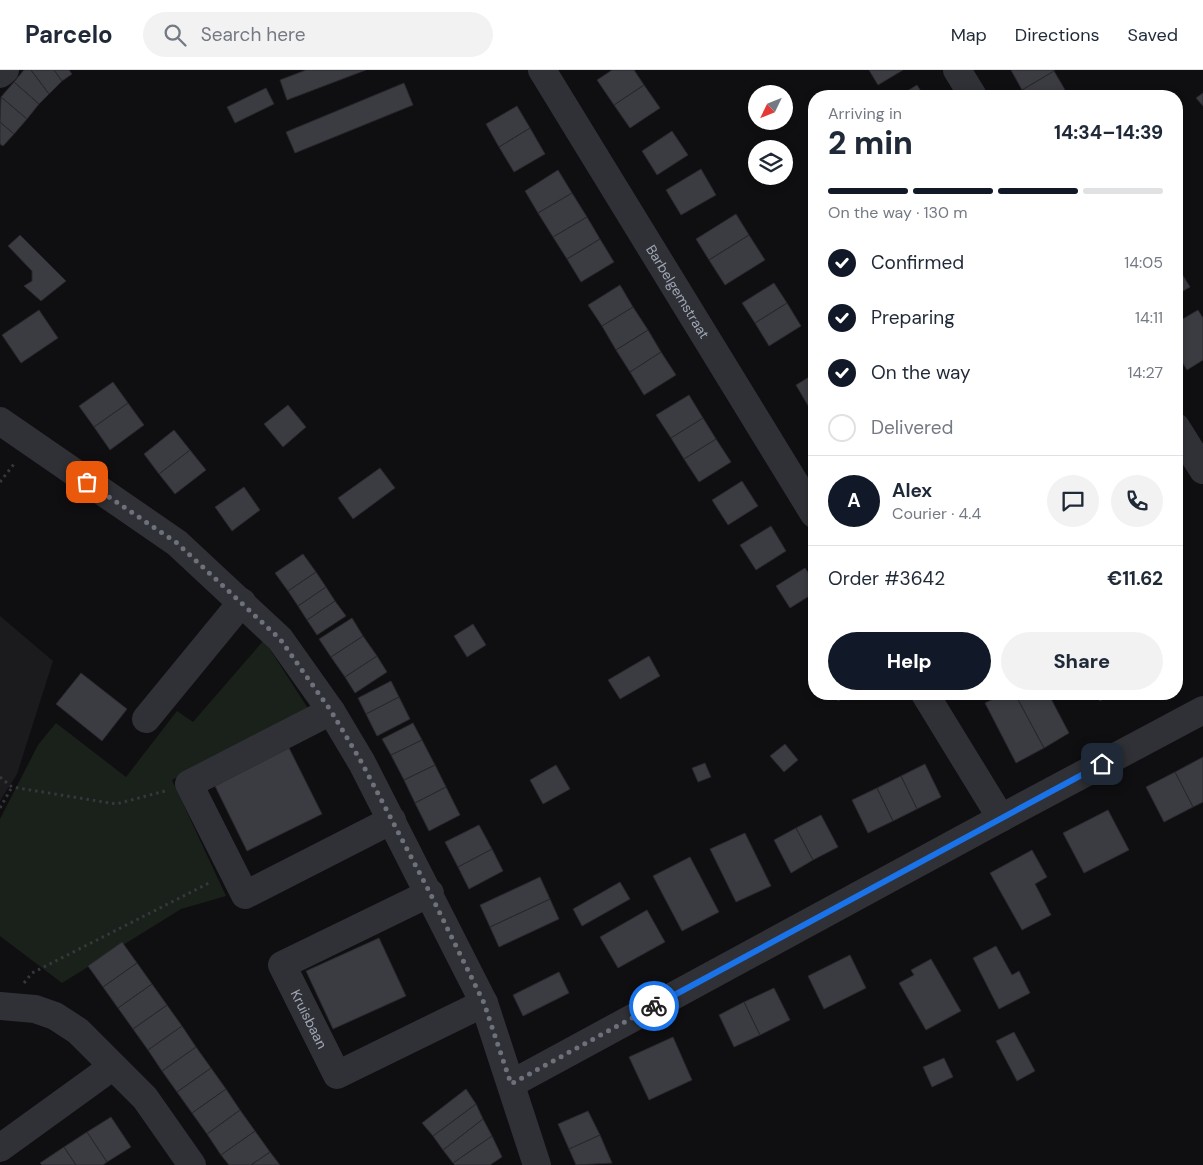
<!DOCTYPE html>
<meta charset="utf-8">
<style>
body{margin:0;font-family:"DM Sans",sans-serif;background:#f2f2f3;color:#1f2937;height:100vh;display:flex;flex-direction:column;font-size:19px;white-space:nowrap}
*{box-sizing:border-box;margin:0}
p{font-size:16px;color:#747a83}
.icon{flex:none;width:28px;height:28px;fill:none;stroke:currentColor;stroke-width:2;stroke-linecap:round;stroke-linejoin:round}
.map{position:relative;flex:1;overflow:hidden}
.panel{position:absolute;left:808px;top:20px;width:375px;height:610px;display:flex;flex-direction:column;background:#fff;border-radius:20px;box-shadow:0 2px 8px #0003}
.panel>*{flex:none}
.needle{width:32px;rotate:227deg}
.tools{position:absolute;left:748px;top:15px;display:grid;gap:10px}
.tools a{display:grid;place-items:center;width:45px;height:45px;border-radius:50%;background:#fff;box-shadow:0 2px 8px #0003;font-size:25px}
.pin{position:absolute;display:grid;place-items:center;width:42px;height:42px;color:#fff;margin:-21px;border-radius:10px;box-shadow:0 2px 8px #0006}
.courier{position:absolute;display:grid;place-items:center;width:50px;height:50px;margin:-25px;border:4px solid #1a73e8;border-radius:50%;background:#fff;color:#222;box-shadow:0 1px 6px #0007}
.head em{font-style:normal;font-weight:800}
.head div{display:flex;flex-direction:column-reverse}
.head{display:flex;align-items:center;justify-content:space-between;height:85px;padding:0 20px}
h1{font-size:32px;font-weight:800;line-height:38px}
.bar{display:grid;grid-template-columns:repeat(4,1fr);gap:8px 5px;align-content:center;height:60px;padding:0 20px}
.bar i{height:6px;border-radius:4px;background:#e0e1e3}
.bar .current{background:#111827}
.bar p{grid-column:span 4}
.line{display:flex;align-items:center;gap:12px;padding:0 20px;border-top:1px solid #e0e1e3}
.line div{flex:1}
.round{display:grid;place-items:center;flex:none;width:52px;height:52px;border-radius:26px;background:#f2f2f3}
ol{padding:0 20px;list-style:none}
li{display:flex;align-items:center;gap:15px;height:55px}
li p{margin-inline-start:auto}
li .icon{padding:5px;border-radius:50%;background:#111827;color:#fff;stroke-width:4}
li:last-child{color:#747a83}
li i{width:28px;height:28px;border:2px solid #e0e1e3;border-radius:50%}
.button{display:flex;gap:10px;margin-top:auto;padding:10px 20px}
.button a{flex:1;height:58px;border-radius:30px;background:#111827;color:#fff;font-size:20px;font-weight:800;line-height:58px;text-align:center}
.button a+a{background:#f2f2f3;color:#1f2937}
header{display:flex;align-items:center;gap:30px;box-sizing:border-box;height:70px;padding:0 25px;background:#fff;border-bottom:1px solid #e0e1e3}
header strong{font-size:24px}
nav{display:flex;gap:28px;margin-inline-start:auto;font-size:18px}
.search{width:350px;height:45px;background:#f2f2f3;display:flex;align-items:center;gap:12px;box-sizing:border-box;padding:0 18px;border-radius:28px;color:#747a83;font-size:19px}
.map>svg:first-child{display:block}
.built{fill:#1b1b1e}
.green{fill:#1a211a}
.building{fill:#3b3c42;stroke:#29292d}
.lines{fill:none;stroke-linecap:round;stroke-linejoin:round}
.path{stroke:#36383d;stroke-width:3;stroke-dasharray:2.5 4;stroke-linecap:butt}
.minor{stroke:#303136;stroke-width:28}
.done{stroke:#6d717b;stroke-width:5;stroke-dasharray:0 9}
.route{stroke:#1a73e8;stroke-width:6}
.labels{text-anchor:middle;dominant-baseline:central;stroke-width:5;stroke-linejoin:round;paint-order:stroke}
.street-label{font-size:14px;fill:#9fa6b4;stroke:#0b0b0c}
</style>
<header>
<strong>Parcelo</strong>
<div class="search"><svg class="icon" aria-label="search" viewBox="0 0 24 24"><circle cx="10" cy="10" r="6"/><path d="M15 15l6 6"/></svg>Search here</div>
<nav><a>Map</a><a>Directions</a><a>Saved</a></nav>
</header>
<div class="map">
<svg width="1203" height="1095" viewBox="0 0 1203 1095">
<rect width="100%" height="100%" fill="#0f0f11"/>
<path class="built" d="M 0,546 L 53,591 L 17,704 L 0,731 Z"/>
<path class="green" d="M 264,570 L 309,640 L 172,710 L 226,826 L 181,839 L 62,913 L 0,866 L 0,749 L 38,675 L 56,653 L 126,707 L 177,641 L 193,652 Z"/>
<path class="building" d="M 24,0 L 31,0 L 49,24 L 39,34 L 14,12 Z
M 31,0 L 54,0 L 62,11 L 49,24 Z
M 54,0 L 69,0 L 72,4 L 62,11 Z
M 306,0 L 366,0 L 287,30 L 280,10 Z
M 612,0 L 634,0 L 644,15 L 614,35 L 597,10 Z
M 869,0 L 903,0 L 878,15 Z
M 1011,0 L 1054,0 L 1054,1 L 1022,20 Z
M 1054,1 L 1068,25 L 1026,26 L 1022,20 Z
M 14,12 L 39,34 L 27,49 L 1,27 Z
M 404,13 L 413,35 L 295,83 L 286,62 Z
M 644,15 L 660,38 L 630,58 L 614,35 Z
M 917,15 L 924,26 L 899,26 Z
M 266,18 L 274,34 L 235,53 L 227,37 Z
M 1203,23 L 1203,36 L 1196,28 Z
M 1,27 L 27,49 L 14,64 L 0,52 Z
M 517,36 L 530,58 L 499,77 L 486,54 Z
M 0,52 L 14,64 L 3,76 L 0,74 Z
M 530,58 L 545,84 L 514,102 L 499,77 Z
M 672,61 L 688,85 L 657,105 L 642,81 Z
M 701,99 L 716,125 L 681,145 L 666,120 Z
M 558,100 L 572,123 L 538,143 L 525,121 Z
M 572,123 L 587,147 L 553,167 L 538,143 Z
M 736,144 L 749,165 L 709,190 L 696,169 Z
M 587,147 L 600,169 L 567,189 L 553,167 Z
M 20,165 L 66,211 L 41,231 L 24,216 L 32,211 L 32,201 L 8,176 Z
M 749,165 L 765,190 L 725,215 L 709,190 Z
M 600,169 L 614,192 L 581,212 L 567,189 Z
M 1176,194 L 1190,217 L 1176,225 Z
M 774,213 L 787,233 L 755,253 L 742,233 Z
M 620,215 L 633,237 L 602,256 L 588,235 Z
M 787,233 L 801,256 L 769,276 L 755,253 Z
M 633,237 L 648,260 L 616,280 L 602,256 Z
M 39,240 L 58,268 L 21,293 L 2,265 Z
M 1198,240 L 1203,248 L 1203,290 L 1187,300 L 1176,282 L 1176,253 Z
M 648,260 L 661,282 L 630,302 L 616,280 Z
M 661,282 L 676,305 L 644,325 L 630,302 Z
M 814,304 L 814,337 L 810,339 L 796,315 Z
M 113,312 L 128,333 L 94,357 L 79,336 Z
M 689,325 L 703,348 L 671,368 L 656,345 Z
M 128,333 L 144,355 L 110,380 L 94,357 Z
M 288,335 L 306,357 L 283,377 L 264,354 Z
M 703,348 L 716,369 L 684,389 L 671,368 Z
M 174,360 L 190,380 L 159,404 L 144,384 Z
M 716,369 L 731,392 L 699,412 L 684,389 Z
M 190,380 L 206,400 L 175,424 L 159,404 Z
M 380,398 L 395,418 L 353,449 L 338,428 Z
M 742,411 L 758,436 L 728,455 L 712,430 Z
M 244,417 L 260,440 L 232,461 L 215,437 Z
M 771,456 L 786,481 L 756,500 L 740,475 Z
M 303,484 L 316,502 L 288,521 L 275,503 Z
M 805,498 L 814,511 L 814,523 L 790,538 L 776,516 Z
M 316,502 L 326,517 L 298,536 L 288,521 Z
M 326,517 L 335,531 L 307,550 L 298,536 Z
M 335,531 L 346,546 L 317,565 L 307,550 Z
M 352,548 L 363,566 L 331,587 L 319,569 Z
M 473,554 L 486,575 L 467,587 L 454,566 Z
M 363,566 L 377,586 L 345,607 L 331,587 Z
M 377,586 L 387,602 L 355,623 L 345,607 Z
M 649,586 L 660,606 L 620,629 L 608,610 Z
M 81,603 L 127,639 L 102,671 L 56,634 Z
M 391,611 L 399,627 L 366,644 L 358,628 Z
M 834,624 L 851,624 L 838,631 Z
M 1004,624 L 1015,624 L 1044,678 L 1016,693 L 985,633 Z
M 1015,624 L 1056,624 L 1050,627 L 1069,663 L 1044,678 Z
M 1096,624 L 1112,624 L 1100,631 Z
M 399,627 L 410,649 L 377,666 L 366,644 Z
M 413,653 L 422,670 L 391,685 L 382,669 Z
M 422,670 L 435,695 L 404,710 L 391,685 Z
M 785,674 L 798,690 L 784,702 L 770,686 Z
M 289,678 L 322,744 L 247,781 L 215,716 Z
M 1203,687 L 1203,732 L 1193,737 L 1175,702 Z
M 705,693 L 711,707 L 698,712 L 692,698 Z
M 925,694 L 941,727 L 917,739 L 901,706 Z
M 435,695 L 446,717 L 415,733 L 404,710 Z
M 556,695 L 570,719 L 543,734 L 530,710 Z
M 1175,702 L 1193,737 L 1164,752 L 1146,717 Z
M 901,706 L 917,739 L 893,751 L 877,718 Z
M 446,717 L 460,745 L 429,761 L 415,733 Z
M 877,718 L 893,751 L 868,763 L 852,730 Z
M 1108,740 L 1129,780 L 1084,803 L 1063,763 Z
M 821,745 L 838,777 L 813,790 L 796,758 Z
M 479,755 L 492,779 L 458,797 L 445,772 Z
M 796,758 L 813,790 L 791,803 L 774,770 Z
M 745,763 L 771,816 L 736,832 L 710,779 Z
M 492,779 L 503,801 L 469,819 L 458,797 Z
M 1032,780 L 1047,807 L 1035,814 L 1051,845 L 1022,860 L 990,803 Z
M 690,787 L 719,842 L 682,861 L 653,806 Z
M 540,807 L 550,829 L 490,857 L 480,835 Z
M 620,812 L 630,829 L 582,856 L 573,839 Z
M 550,829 L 559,849 L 499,877 L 490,857 Z
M 647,840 L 665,872 L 618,898 L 600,867 Z
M 379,868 L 406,926 L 333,959 L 306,901 Z
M 122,872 L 137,893 L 103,917 L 88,896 Z
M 996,876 L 1012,905 L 1019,901 L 1030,923 L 999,939 L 973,888 Z
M 850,885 L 866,918 L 824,939 L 808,906 Z
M 931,889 L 961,941 L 926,960 L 899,913 L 914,905 L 911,900 Z
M 137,893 L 152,914 L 118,938 L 103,917 Z
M 559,902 L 569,923 L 523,946 L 513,925 Z
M 152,914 L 167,935 L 133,959 L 118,938 Z
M 774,918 L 790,950 L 760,965 L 744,932 Z
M 744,932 L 760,965 L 734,977 L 719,945 Z
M 167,935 L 182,956 L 148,980 L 133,959 Z
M 182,956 L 196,977 L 162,1001 L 148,980 Z
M 1014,962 L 1035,1001 L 1017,1011 L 996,971 Z
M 673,967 L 692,1010 L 649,1030 L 629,987 Z
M 196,977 L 211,998 L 177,1022 L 162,1001 Z
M 944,988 L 953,1007 L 932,1017 L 923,997 Z
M 211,998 L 226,1019 L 192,1043 L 177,1022 Z
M 226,1019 L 240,1040 L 207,1064 L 192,1043 Z
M 466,1019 L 476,1034 L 433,1066 L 422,1053 Z
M 476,1034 L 483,1049 L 443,1080 L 433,1066 Z
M 240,1040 L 255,1061 L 221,1085 L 207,1064 Z
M 588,1041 L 600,1065 L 569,1079 L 558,1054 Z
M 111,1047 L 131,1077 L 107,1092 L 87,1062 Z
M 483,1049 L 492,1066 L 453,1093 L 443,1080 Z
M 255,1061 L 270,1082 L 251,1095 L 229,1095 L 221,1085 Z
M 87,1062 L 107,1092 L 103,1095 L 76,1095 L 64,1077 Z
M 600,1065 L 612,1093 L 576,1095 L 569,1079 Z
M 492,1066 L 502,1087 L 490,1095 L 455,1095 L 453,1093 Z
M 64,1077 L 76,1095 L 42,1095 L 40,1093 Z
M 270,1082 L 280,1095 L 251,1095 Z"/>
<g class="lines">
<path class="path" d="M 0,412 L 14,394
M 0,707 L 12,717 L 116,734 L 165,721
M 0,738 L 12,717
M 24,913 L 32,903 L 209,813"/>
<g class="minor">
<path id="s1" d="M 542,0 L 814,444"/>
<path d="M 957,0 L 973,26"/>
<path d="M 0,4 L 5,0"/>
<path d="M 0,351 L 177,473 L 280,569 L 331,641 L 362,693 L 484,933 L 537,1095"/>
<path d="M 1176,357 L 1203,400"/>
<path d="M 925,624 L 1001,748"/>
<path d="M 331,641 L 189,714 L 245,825 L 392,750"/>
<path d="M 146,649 L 242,532"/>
<path id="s2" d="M 430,823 L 282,895 L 337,1005 L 484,933"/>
<path d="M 0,936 L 35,939 L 55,946 L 78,961 L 145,1028 L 192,1095"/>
<path d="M 511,1014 L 1001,748 L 1203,640"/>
<path d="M 0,1078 L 112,997"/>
</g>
</g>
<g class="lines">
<path class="done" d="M 87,412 L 177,473 L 280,569 L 331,641 L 362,693 L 430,823 L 484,933 L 511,1014 L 654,936"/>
<path class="route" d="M 654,936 L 1102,694"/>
</g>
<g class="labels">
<g class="street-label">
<text stroke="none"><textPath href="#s1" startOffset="260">Barbelgemstraat</textPath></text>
<text stroke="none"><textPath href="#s2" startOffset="225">Kruisbaan</textPath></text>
</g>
</g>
</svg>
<div class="tools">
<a><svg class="needle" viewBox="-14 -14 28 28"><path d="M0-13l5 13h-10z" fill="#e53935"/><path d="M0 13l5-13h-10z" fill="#747a83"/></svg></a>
<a><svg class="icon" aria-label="layers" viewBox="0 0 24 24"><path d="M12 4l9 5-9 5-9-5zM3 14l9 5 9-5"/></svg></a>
</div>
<div class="pin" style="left:87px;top:412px;background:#ea580c"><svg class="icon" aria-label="bag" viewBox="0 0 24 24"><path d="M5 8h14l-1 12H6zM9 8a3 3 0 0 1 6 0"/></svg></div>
<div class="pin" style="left:1102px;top:694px;background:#1f2937"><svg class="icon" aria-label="home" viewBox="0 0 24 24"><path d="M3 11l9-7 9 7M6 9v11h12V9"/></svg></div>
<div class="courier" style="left:654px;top:936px"><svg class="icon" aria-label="bike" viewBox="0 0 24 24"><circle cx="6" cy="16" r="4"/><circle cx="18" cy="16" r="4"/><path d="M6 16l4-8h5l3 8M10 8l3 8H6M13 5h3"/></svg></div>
<section class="panel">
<div class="head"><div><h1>2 min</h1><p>Arriving in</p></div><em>14:34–14:39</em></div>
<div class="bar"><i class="current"></i><i class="current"></i><i class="current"></i><i></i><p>On the way · 130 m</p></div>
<ol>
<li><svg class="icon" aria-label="check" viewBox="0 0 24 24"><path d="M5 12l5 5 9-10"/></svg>Confirmed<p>14:05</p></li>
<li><svg class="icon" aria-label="check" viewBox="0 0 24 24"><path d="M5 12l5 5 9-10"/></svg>Preparing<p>14:11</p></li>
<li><svg class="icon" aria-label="check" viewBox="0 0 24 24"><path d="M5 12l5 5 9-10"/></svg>On the way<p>14:27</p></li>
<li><i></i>Delivered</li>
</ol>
<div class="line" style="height:90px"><b class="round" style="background:#111827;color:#fff">A</b><div><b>Alex</b><p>Courier · 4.4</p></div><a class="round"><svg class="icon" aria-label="chat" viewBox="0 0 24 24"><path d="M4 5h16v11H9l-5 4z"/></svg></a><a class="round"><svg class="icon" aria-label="phone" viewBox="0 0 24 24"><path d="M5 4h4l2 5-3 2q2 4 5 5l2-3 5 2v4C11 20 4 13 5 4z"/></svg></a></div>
<div class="line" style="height:65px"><div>Order #3642</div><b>€11.62</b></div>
<div class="button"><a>Help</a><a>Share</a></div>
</section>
</div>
